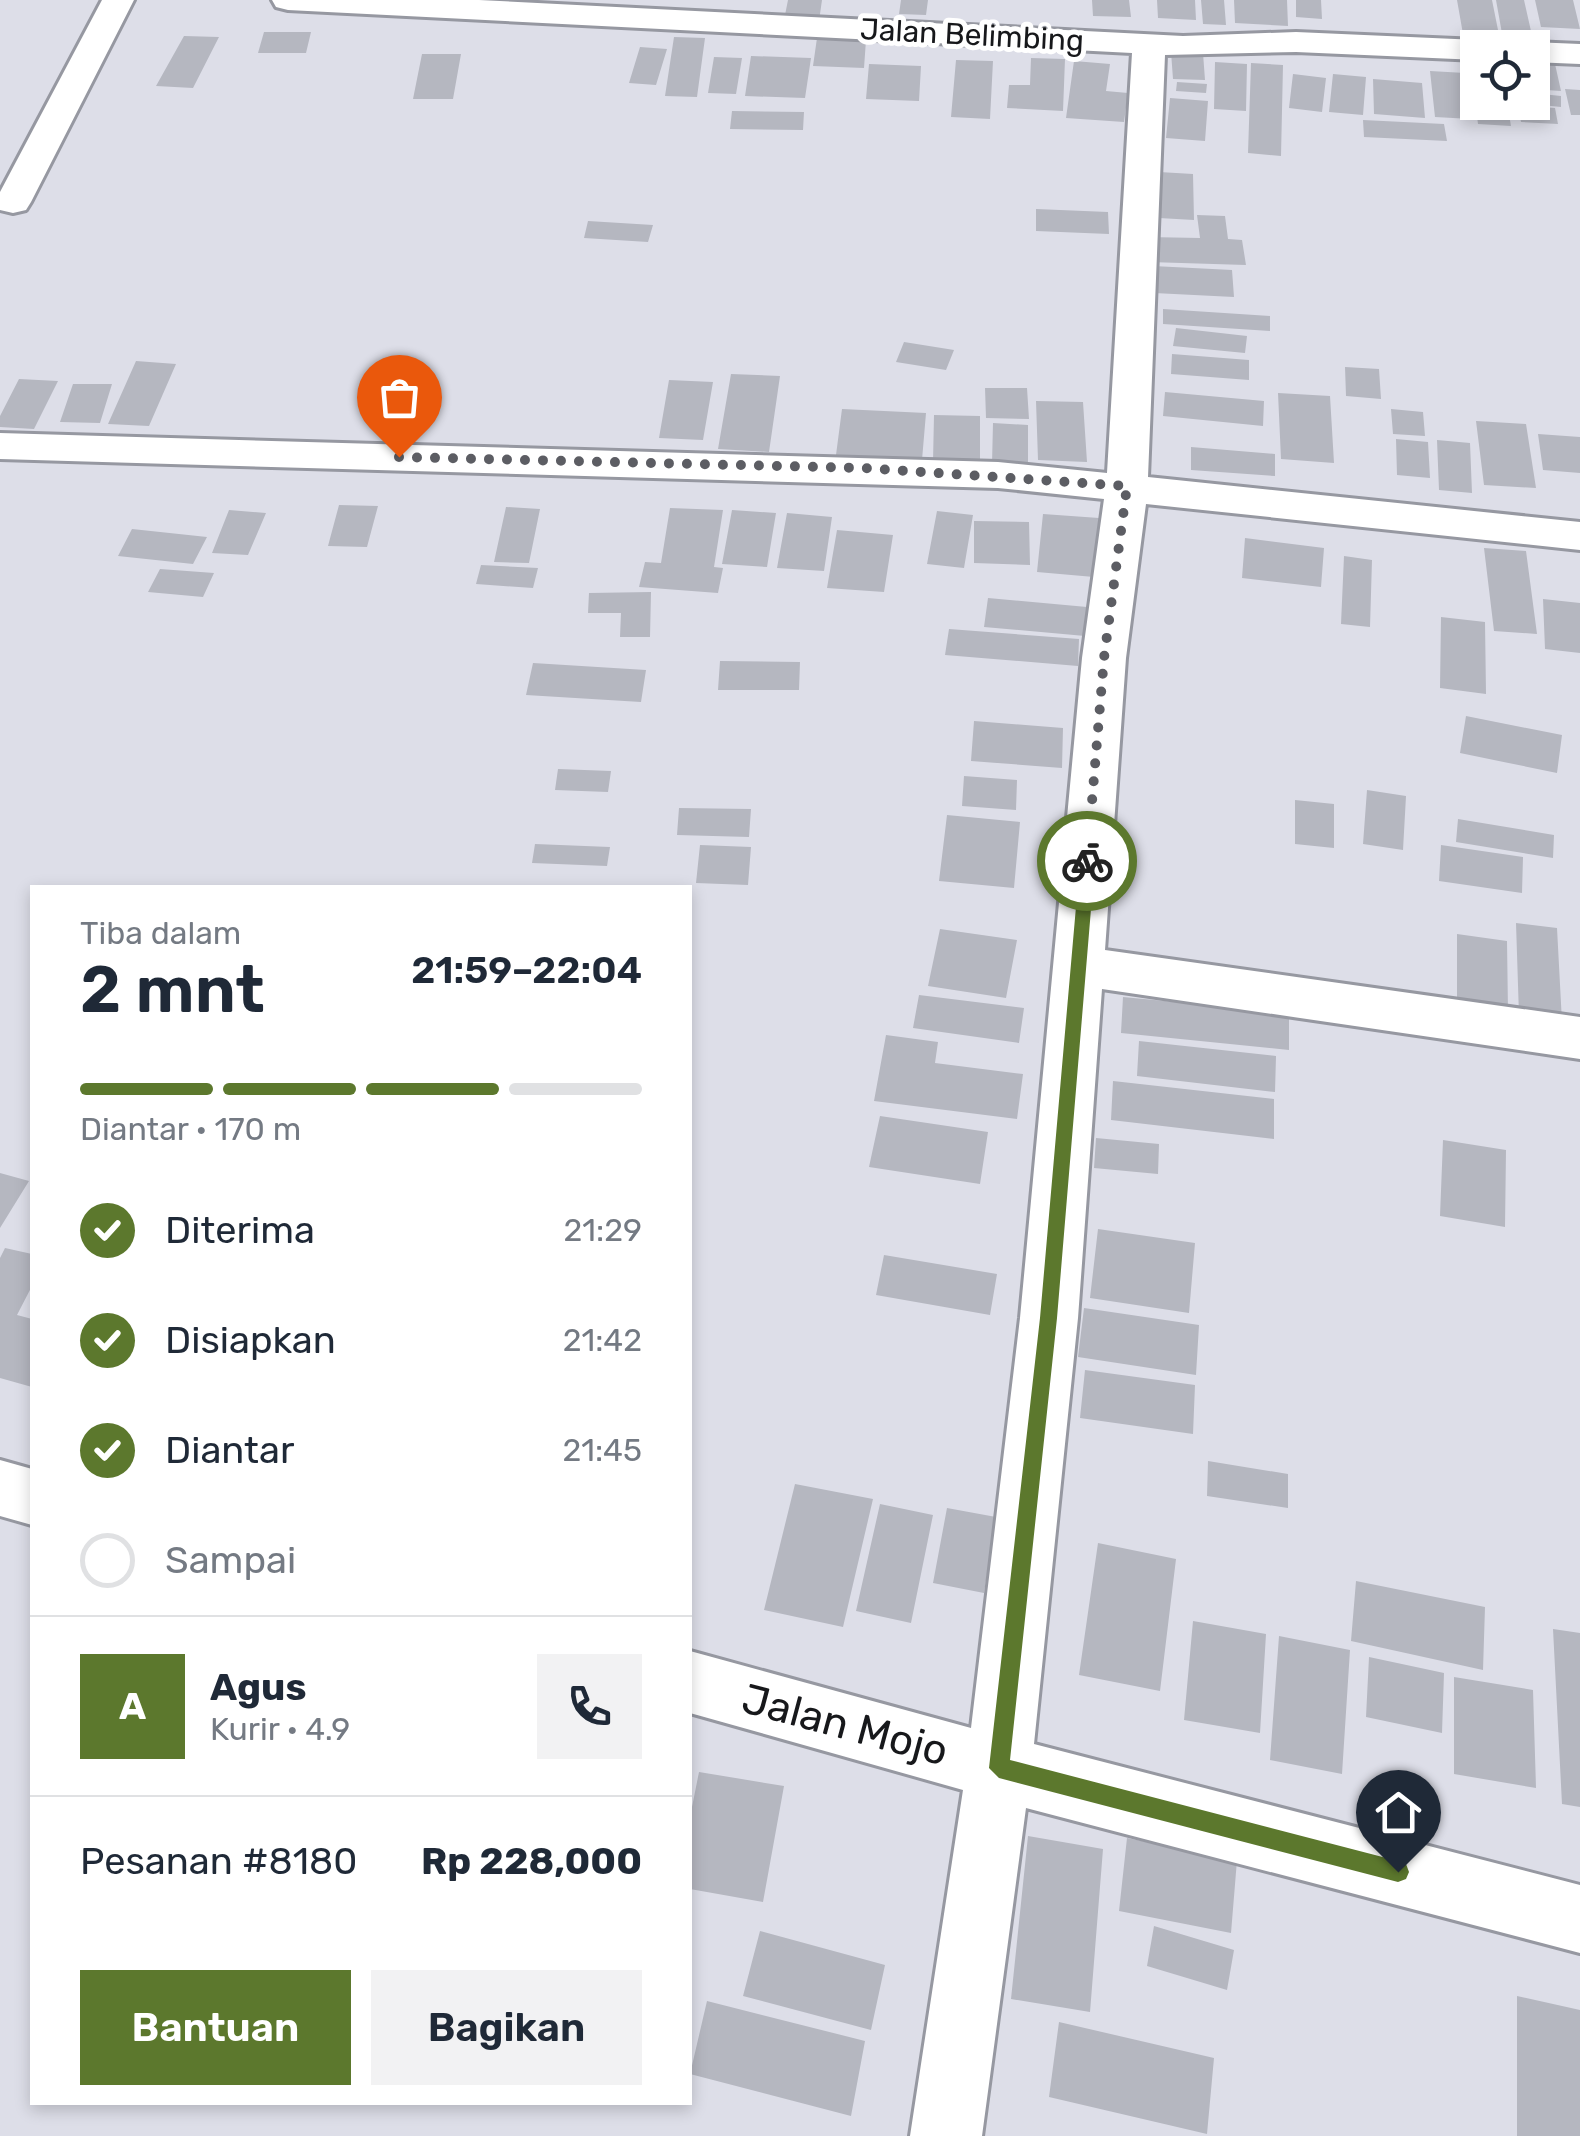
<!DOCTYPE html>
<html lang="id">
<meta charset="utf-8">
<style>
body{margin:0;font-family:Rubik,sans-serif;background:#f2f2f3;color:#1f2937;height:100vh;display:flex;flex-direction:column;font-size:38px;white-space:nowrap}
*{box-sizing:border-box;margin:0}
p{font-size:32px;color:#747a83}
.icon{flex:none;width:55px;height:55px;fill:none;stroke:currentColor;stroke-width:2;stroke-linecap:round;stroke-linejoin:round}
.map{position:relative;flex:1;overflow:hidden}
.panel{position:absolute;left:30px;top:885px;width:662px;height:1220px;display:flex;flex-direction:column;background:#fff;border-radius:0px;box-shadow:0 5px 15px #0003}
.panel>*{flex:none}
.fabs{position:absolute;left:1460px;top:30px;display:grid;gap:20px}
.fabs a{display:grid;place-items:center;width:90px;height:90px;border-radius:0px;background:#fff;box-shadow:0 5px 15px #0003;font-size:50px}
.pin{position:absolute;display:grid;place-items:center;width:85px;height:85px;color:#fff;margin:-102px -42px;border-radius:50% 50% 50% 0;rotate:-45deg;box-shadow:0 0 10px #0007}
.pin .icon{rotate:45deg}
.courier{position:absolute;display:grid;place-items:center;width:100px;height:100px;margin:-50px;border:8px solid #5c782d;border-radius:50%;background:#fff;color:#222;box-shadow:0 2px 12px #0007}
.overview em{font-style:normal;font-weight:600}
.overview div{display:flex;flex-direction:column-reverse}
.overview{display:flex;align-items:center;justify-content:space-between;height:170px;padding:0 50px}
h1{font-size:65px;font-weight:600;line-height:75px}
.bar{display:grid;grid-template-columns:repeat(4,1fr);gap:15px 10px;align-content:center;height:120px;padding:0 50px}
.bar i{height:12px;border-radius:8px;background:#e0e1e3}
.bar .selected{background:#5c782d}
.bar p{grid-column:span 4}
.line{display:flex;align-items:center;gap:25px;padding:0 50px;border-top:2px solid #e0e1e3}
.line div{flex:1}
.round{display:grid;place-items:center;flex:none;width:105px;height:105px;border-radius:0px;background:#f2f2f3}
ol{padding:0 50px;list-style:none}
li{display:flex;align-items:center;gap:30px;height:110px}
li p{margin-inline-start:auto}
li .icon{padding:10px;border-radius:50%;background:#5c782d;color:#fff;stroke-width:4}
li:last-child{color:#747a83}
li i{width:55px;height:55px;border:5px solid #e0e1e3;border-radius:50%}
.action{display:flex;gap:20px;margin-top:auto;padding:20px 50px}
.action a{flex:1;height:115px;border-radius:0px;background:#5c782d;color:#fff;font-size:40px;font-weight:600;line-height:115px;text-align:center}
.action a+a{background:#f2f2f3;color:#1f2937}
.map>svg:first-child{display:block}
.building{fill:#b5b7c0}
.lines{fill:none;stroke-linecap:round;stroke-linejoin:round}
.minor-casing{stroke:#9698a1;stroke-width:6}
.minor{fill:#fff;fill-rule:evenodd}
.route{fill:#5c782d}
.done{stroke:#5c5d63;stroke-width:10;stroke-dasharray:0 18}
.labels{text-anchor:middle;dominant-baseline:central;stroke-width:10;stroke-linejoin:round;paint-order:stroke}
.far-street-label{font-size:30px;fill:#17181b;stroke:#fff}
.near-street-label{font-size:42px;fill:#17181b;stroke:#fff}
</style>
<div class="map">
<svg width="1580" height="2136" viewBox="0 0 1580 2136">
<rect width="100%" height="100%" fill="#dddee8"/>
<path class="building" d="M 788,0 L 822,0 L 819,21 L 784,20 Z
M 901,0 L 928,0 L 926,15 L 899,14 Z
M 1092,0 L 1129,0 L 1131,17 L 1093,16 Z
M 1157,0 L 1195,0 L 1196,20 L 1158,18 Z
M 1201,0 L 1224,0 L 1226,25 L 1203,24 Z
M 1234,0 L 1287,0 L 1288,26 L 1235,23 Z
M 1296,0 L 1321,0 L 1322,19 L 1296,17 Z
M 1457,0 L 1492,0 L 1499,35 L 1463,34 Z
M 1496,0 L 1524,0 L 1533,40 L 1503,39 Z
M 1535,0 L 1573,0 L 1580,29 L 1541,27 Z
M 264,32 L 311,32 L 306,53 L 258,53 Z
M 184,36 L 219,37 L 193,88 L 156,86 Z
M 674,37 L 705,38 L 697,97 L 665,96 Z
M 817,38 L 866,40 L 864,68 L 813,66 Z
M 640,47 L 667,49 L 656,85 L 629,83 Z
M 1171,52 L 1203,53 L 1205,80 L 1173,79 Z
M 422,54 L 461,54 L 453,99 L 413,99 Z
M 751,56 L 811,58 L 805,98 L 745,96 Z
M 714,57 L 742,58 L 736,94 L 708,93 Z
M 1031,58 L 1065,59 L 1063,111 L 1007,108 L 1009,85 L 1030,85 Z
M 956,60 L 993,61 L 990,119 L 951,117 Z
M 1074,61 L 1110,64 L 1106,91 L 1128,93 L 1124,122 L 1066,118 Z
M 1215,62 L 1247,64 L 1246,111 L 1214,109 Z
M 1251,63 L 1283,65 L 1281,156 L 1248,153 Z
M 1532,63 L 1555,64 L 1561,91 L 1532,89 Z
M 869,64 L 921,66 L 919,101 L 866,99 Z
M 1430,71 L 1465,73 L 1471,119 L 1435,117 Z
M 1471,72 L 1478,73 L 1478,102 L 1507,102 L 1511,126 L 1478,124 Z
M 1293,74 L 1326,78 L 1322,112 L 1289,108 Z
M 1333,74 L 1366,77 L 1363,115 L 1329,112 Z
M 1373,79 L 1422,83 L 1425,118 L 1374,114 Z
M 1177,82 L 1207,84 L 1206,93 L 1176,91 Z
M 1565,89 L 1580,90 L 1580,115 L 1571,115 Z
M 1532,93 L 1561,96 L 1561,107 L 1532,104 Z
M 1170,98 L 1208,101 L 1205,141 L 1166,138 Z
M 1518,106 L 1555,108 L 1558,124 L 1521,122 Z
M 732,111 L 804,112 L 803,130 L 730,129 Z
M 1363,120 L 1444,124 L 1447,141 L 1364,137 Z
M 1159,172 L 1193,174 L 1194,220 L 1159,218 Z
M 1036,209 L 1108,212 L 1109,234 L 1036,231 Z
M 1197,215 L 1225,216 L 1228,239 L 1242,240 L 1246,265 L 1149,262 L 1147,237 L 1200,238 Z
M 588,221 L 653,225 L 648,242 L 584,238 Z
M 1153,266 L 1232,270 L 1234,297 L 1154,293 Z
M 1163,309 L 1270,316 L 1270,331 L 1163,324 Z
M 1176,328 L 1247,336 L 1245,353 L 1173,346 Z
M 904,342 L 954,350 L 946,370 L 896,362 Z
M 1172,354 L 1249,360 L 1249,380 L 1171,374 Z
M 136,361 L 176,364 L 149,426 L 108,424 Z
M 1345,367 L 1379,369 L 1381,399 L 1346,396 Z
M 731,374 L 780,376 L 769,452 L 718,449 Z
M 19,379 L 58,381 L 34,429 L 0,427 L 0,416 Z
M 669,380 L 713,382 L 703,440 L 659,438 Z
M 73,384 L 112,384 L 100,423 L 60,422 Z
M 985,388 L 1027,388 L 1029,419 L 986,418 Z
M 1165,392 L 1264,401 L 1263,426 L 1163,416 Z
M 1278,393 L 1330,396 L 1334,463 L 1281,459 Z
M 1036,401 L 1083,402 L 1087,462 L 1038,460 Z
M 842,409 L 926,413 L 922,460 L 836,455 Z
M 1391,409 L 1423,412 L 1425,436 L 1393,434 Z
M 934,415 L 980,416 L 980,463 L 933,462 Z
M 1476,421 L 1526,424 L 1536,488 L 1484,485 Z
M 993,423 L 1028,425 L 1028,465 L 992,464 Z
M 1538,434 L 1580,437 L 1580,473 L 1543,470 Z
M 1396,439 L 1428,442 L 1430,478 L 1397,475 Z
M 1437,440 L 1470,443 L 1472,493 L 1439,490 Z
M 1191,447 L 1275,454 L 1275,476 L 1191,470 Z
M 339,505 L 378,506 L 367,547 L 328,546 Z
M 506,507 L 540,509 L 529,563 L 494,562 Z
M 670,508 L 723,510 L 714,567 L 723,568 L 718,593 L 639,587 L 645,562 L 661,563 Z
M 229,510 L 266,513 L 248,555 L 212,553 Z
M 732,510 L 776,513 L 767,567 L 722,564 Z
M 937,511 L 973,515 L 964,568 L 927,564 Z
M 787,513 L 832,517 L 824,571 L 777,568 Z
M 1043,514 L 1099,518 L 1094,577 L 1037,572 Z
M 974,521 L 1029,522 L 1030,565 L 974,563 Z
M 132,529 L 207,537 L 193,564 L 118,556 Z
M 837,530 L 893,535 L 884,592 L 827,588 Z
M 1245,538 L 1324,548 L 1321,587 L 1242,578 Z
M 1484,548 L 1526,551 L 1537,634 L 1494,631 Z
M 1344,556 L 1372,560 L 1370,627 L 1341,624 Z
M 481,565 L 538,568 L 533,588 L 476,584 Z
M 160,569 L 214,573 L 203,597 L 148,592 Z
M 651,592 L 650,637 L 620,637 L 621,613 L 588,613 L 589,593 Z
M 988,598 L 1087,607 L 1085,636 L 984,627 Z
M 1543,599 L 1580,603 L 1580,653 L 1545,649 Z
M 1441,617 L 1485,622 L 1486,694 L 1440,688 Z
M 949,629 L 1079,639 L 1078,666 L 945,655 Z
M 720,661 L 800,662 L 799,690 L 718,690 Z
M 533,663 L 646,670 L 641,702 L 526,695 Z
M 1466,716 L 1562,735 L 1557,773 L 1460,753 Z
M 974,721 L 1063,728 L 1062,768 L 971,761 Z
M 558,769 L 611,771 L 608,792 L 555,790 Z
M 964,776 L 1017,780 L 1016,810 L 962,806 Z
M 1367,790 L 1406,796 L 1403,850 L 1363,844 Z
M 1295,800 L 1334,804 L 1334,848 L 1295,844 Z
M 679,808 L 751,809 L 749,837 L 677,835 Z
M 947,815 L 1020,822 L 1014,888 L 939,881 Z
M 1458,819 L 1554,835 L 1553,858 L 1456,842 Z
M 535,844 L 610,847 L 607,866 L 532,863 Z
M 700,845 L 751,847 L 748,885 L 696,883 Z
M 1441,845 L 1523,857 L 1522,893 L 1439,881 Z
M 1516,923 L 1557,928 L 1562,1022 L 1519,1016 Z
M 940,929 L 1017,940 L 1006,998 L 928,986 Z
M 1457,934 L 1507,941 L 1508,1012 L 1457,1005 Z
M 919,995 L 1024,1008 L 1019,1043 L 913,1028 Z
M 1123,997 L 1289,1013 L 1289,1050 L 1121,1033 Z
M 886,1035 L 938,1042 L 935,1063 L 1023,1074 L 1017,1119 L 874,1101 Z
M 1139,1041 L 1276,1056 L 1275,1092 L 1137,1076 Z
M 1113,1081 L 1274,1099 L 1274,1139 L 1111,1120 Z
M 880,1116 L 988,1132 L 980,1184 L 869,1167 Z
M 1096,1138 L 1159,1144 L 1158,1174 L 1094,1168 Z
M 1443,1140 L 1506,1150 L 1505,1227 L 1440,1216 Z
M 0,1173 L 29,1181 L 0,1228 Z
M 1098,1229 L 1195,1243 L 1189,1313 L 1090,1298 Z
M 5,1248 L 32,1254 L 32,1286 L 17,1315 L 32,1319 L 32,1387 L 0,1378 L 0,1258 Z
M 884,1255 L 997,1274 L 990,1315 L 876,1295 Z
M 1084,1308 L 1199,1325 L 1196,1375 L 1078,1357 Z
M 1085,1370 L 1195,1385 L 1193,1434 L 1080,1418 Z
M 1208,1461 L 1288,1474 L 1288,1508 L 1207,1496 Z
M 795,1484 L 873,1499 L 843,1627 L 764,1610 Z
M 880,1504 L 933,1515 L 911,1623 L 856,1611 Z
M 947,1508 L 996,1517 L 984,1593 L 933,1583 Z
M 1098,1543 L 1176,1559 L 1160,1691 L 1079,1675 Z
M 1356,1581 L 1485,1607 L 1483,1670 L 1351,1641 Z
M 1193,1621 L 1266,1634 L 1260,1733 L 1184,1720 Z
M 1553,1629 L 1580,1633 L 1580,1807 L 1562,1804 Z
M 1279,1636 L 1350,1650 L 1342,1774 L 1270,1760 Z
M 1369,1657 L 1444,1673 L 1442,1733 L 1366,1717 Z
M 1454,1677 L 1533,1690 L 1536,1788 L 1454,1774 Z
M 699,1772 L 784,1786 L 763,1902 L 690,1889 L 690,1817 Z
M 1028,1836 L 1103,1849 L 1090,2012 L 1011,1999 Z
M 1127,1838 L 1237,1860 L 1231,1933 L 1119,1911 Z
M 1154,1926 L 1234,1950 L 1227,1990 L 1147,1966 Z
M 760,1931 L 885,1965 L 871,2030 L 743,1996 Z
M 1517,1996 L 1580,2010 L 1580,2136 L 1517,2136 Z
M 707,2001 L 865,2041 L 851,2116 L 690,2074 Z
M 1059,2022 L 1214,2058 L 1207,2134 L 1049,2097 Z"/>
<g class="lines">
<defs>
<path id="minor" d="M 102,0 L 134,0 L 31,202 L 26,210 L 13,213 L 0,210 L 0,192 Z
M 272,0 L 479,0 L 1183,36 L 1296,32 L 1478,40 L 1493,48 L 1478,48 L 1478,60 L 1296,52 L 1165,55 L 1148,477 L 1580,522 L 1580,550 L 1146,504 L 1126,658 L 1105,950 L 1580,1017 L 1580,1059 L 1102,989 L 1078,1318 L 1034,1744 L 1580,1885 L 1580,1953 L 1026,1808 L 982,2136 L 910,2136 L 963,1790 L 690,1713 L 690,1651 L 971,1728 L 1020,1318 L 1082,658 L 1104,499 L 998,488 L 0,459 L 0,433 L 998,462 L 1107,473 L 1132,53 L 288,10 L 276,7 Z
M 1532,42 L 1580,44 L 1580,64 L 1532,62 L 1532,48 L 1518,48 Z
M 0,1460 L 32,1469 L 32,1525 L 0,1516 Z"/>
</defs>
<use href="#minor" class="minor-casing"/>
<use href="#minor" class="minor"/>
</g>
<path class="route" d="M 1087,855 L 1095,861 L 1057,1318 L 1010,1760 L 1398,1861 L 1406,1864 L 1409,1872 L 1406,1879 L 1398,1882 L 999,1778 L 989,1768 L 1040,1318 L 1080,861 Z"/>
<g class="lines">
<path class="done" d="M 399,457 L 864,468 L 1127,486 L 1104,658 L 1087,861"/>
</g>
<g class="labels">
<g class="far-street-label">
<text transform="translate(972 35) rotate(3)">Jalan Belimbing</text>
</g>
<g class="near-street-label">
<text transform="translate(845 1725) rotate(15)">Jalan Mojo</text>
</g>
</g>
</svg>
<div class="fabs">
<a><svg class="icon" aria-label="locate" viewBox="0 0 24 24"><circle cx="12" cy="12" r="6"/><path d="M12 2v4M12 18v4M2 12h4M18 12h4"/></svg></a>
</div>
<div class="pin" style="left:399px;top:457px;background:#ea580c"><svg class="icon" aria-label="bag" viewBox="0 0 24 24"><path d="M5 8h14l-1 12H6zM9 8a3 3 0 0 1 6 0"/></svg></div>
<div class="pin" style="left:1398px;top:1872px;background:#1f2937"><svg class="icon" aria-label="home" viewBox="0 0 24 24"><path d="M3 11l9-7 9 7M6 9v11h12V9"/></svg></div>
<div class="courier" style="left:1087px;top:861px"><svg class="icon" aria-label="bike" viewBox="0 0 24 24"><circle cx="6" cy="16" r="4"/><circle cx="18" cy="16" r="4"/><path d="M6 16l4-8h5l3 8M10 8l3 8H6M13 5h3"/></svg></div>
<section class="panel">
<div class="overview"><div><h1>2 mnt</h1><p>Tiba dalam</p></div><em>21:59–22:04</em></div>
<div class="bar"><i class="selected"></i><i class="selected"></i><i class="selected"></i><i></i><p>Diantar · 170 m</p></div>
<ol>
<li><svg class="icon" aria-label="check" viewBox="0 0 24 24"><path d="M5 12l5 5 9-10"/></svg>Diterima<p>21:29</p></li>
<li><svg class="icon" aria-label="check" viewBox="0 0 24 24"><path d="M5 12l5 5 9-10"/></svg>Disiapkan<p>21:42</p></li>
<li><svg class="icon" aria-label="check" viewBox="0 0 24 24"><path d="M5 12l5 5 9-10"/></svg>Diantar<p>21:45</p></li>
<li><i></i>Sampai</li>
</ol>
<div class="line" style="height:180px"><b class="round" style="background:#5c782d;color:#fff">A</b><div><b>Agus</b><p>Kurir · 4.9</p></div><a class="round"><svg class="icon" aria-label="phone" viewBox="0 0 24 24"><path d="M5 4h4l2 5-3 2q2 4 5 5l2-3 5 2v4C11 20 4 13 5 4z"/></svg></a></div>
<div class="line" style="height:130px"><div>Pesanan #8180</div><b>Rp 228,000</b></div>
<div class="action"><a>Bantuan</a><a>Bagikan</a></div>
</section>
</div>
